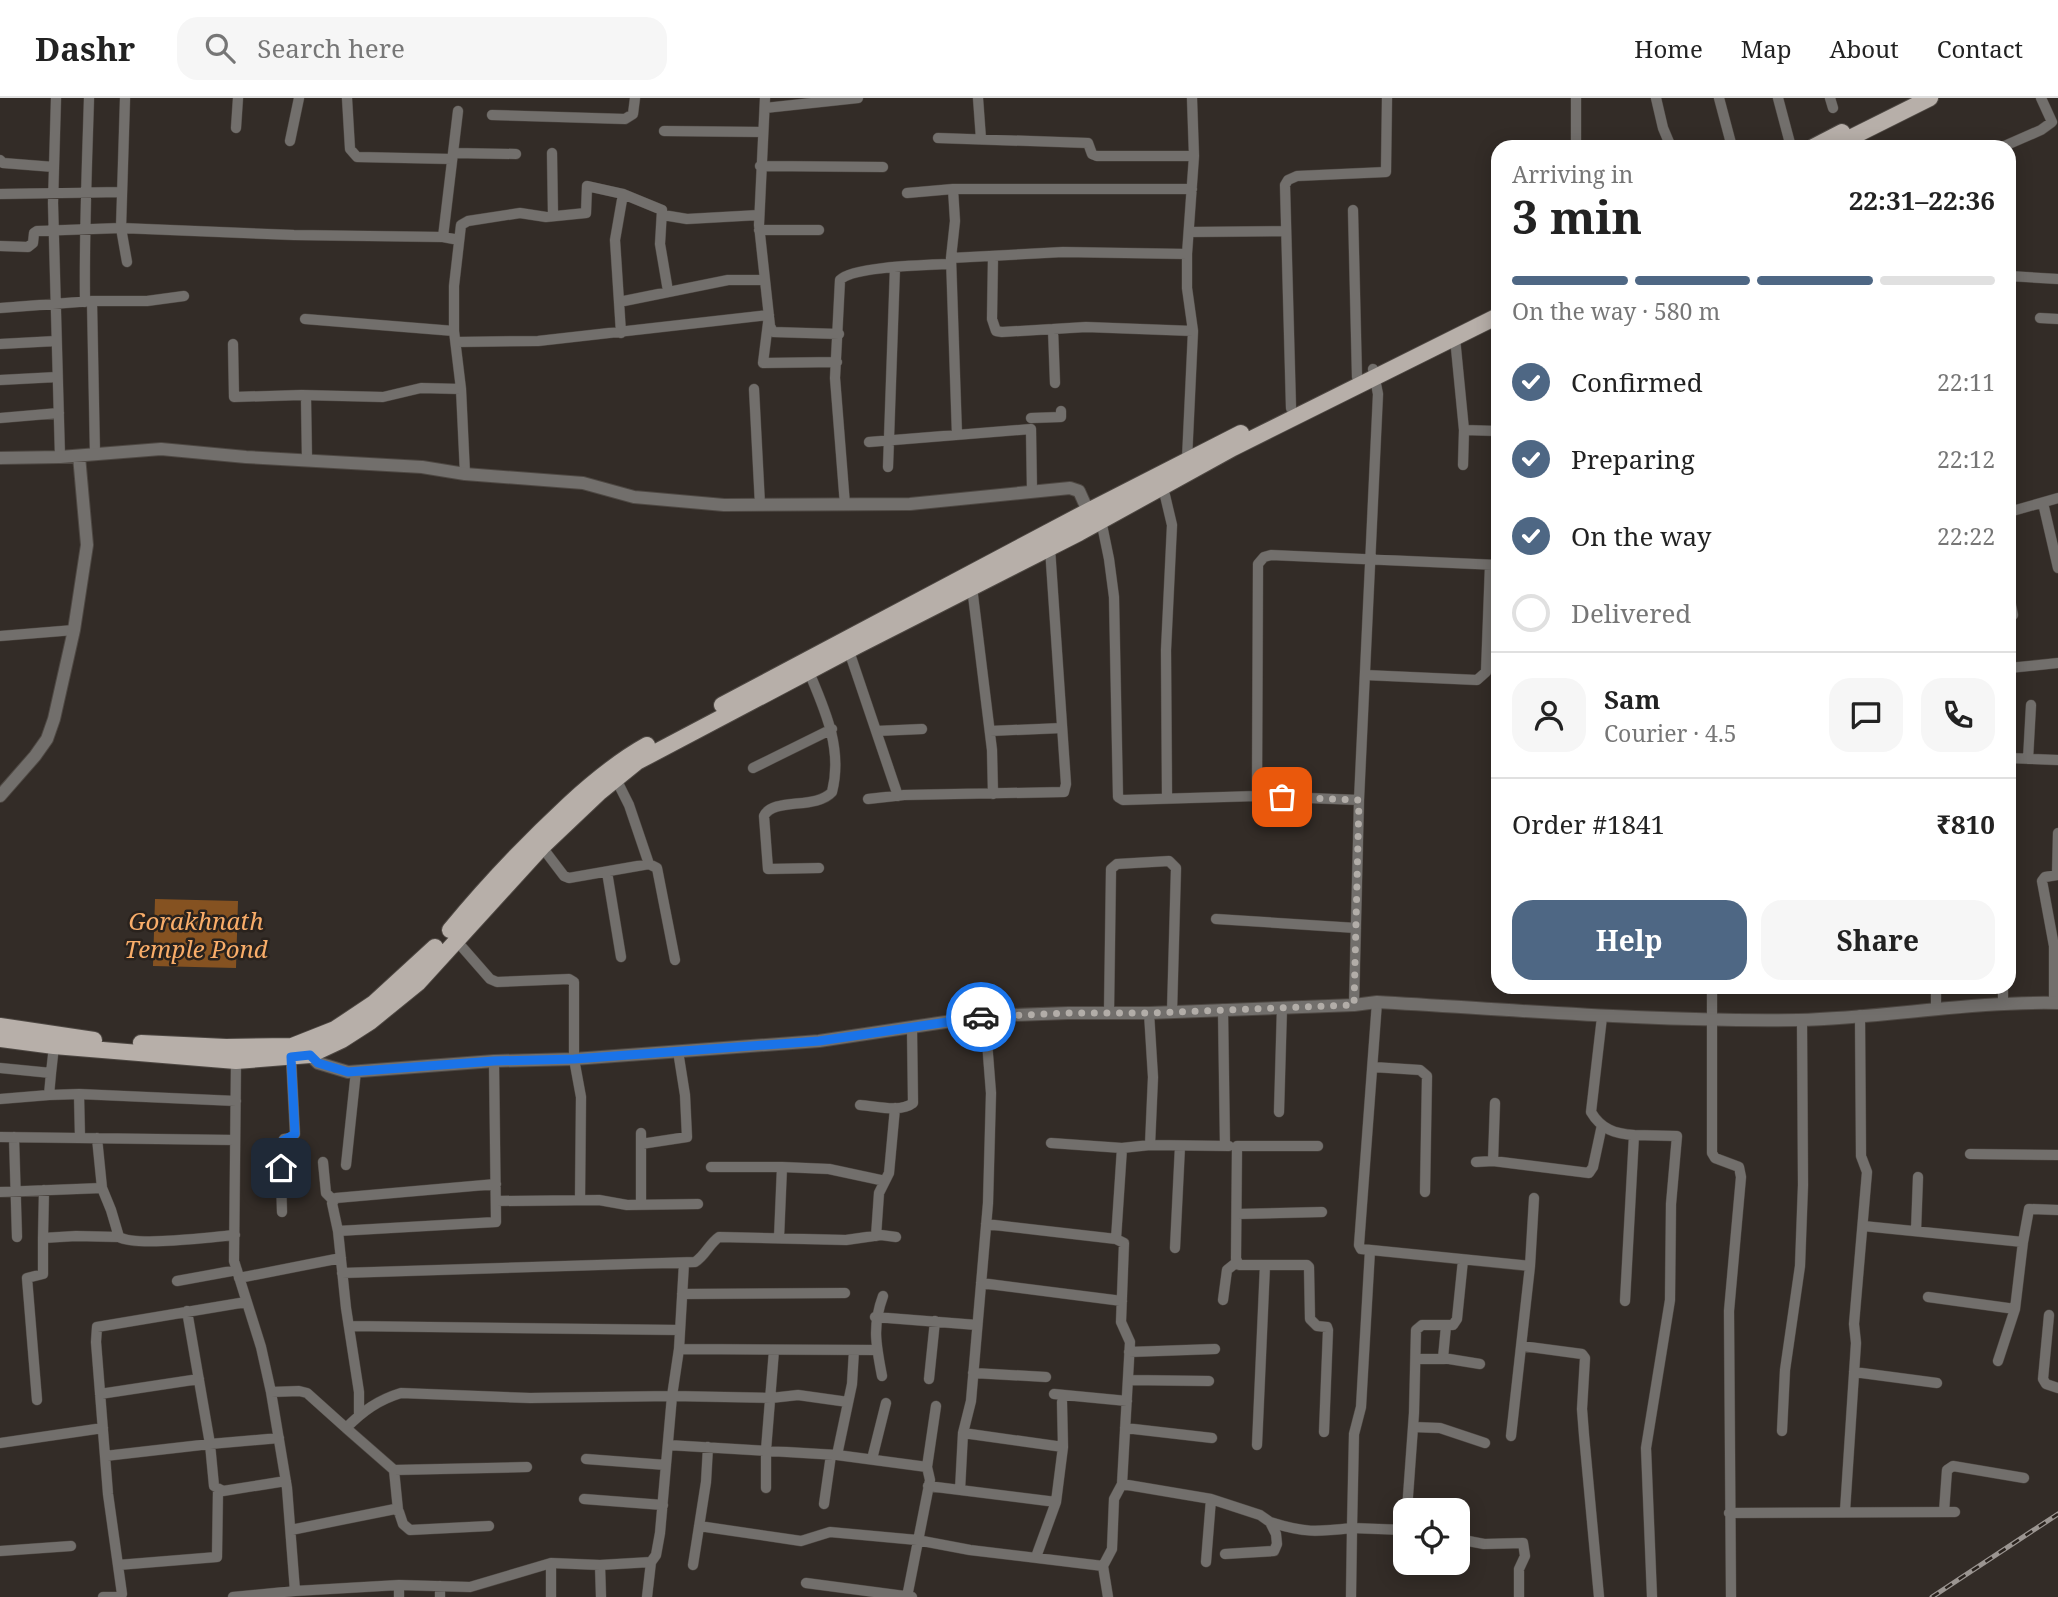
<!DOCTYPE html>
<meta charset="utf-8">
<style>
body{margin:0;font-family:"Noto Serif",serif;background:#f6f6f6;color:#222;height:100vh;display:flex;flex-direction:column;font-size:26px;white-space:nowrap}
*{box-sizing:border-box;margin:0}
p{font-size:23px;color:#767676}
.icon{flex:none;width:38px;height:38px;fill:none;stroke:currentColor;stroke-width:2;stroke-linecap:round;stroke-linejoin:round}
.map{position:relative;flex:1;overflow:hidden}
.details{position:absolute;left:1491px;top:42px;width:525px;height:854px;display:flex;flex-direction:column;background:#fff;border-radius:21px;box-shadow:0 4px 18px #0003}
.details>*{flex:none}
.controls{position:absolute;left:1393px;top:1400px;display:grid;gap:14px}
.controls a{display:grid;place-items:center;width:77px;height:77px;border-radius:14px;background:#fff;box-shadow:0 4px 18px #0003;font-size:35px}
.pin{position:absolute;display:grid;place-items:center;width:60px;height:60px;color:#fff;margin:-30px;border-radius:14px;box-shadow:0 4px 10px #0006}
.courier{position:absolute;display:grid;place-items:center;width:70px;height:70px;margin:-35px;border:5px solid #1a73e8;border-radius:50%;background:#fff;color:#222;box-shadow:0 2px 9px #0007}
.summary em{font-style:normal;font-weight:700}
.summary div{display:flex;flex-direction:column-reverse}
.summary{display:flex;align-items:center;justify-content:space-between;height:119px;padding:0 21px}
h1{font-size:46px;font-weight:700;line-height:52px}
.bar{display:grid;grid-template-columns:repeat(4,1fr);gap:10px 7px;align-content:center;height:84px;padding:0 21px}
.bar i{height:9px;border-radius:5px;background:#e0e0e0}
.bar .on{background:#4e6784}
.bar p{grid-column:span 4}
.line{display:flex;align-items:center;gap:18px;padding:0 21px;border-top:2px solid #e0e0e0}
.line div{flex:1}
.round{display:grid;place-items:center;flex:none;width:74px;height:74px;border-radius:21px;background:#f6f6f6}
ol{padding:0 21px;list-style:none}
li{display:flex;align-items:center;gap:21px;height:77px}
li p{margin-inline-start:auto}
li .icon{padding:7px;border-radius:50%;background:#4e6784;color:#fff;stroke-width:4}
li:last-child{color:#767676}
li i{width:38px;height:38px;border:4px solid #e0e0e0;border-radius:50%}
.cta{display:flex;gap:14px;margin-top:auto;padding:14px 21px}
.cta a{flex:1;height:80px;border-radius:21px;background:#4e6784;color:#fff;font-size:28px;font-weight:700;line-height:80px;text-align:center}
.cta a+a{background:#f6f6f6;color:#222}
header{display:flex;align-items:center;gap:42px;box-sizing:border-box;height:98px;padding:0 35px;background:#fff;border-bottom:2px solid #e0e0e0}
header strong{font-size:33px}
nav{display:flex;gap:38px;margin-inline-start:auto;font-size:24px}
.search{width:490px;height:63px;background:#f6f6f6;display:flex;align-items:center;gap:18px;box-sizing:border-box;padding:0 24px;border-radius:21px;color:#767676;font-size:26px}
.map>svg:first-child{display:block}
.water{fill:#855221}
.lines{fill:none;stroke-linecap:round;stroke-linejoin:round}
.minor-casing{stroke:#4e4843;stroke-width:11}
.tertiary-casing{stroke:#4e4843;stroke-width:14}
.primary-casing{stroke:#4e4843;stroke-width:18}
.minor{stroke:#726f6c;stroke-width:10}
.tertiary{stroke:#726f6c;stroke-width:12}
.primary{stroke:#b7afa9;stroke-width:16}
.rail-casing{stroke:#9b9591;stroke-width:5}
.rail{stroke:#29221d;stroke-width:2.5;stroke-dasharray:8;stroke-linecap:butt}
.done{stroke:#b2ada8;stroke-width:7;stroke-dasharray:0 12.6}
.route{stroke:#1a73e8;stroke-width:9}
.labels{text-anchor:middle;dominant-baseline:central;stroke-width:5;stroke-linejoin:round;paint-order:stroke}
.water-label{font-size:24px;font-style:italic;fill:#f9ad69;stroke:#29221d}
</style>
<header>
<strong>Dashr</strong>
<div class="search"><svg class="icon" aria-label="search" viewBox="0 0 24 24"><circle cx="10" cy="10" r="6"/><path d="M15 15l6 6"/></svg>Search here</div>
<nav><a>Home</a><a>Map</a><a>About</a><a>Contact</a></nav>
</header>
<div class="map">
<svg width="2058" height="1499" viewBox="0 0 2058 1499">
<rect width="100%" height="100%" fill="#332c27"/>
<path class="water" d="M 155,801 L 238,803 L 236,870 L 153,868 Z"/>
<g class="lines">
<defs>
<path id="minor" d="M 56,0 L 53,105 L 60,359
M 347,0 L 350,51 L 357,59 L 452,61
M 765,0 L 759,127 L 770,228 L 773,234 L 839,236
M 978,0 L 981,41
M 1576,0 L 1576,49
M 1656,0 L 1663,30 L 1671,49
M 1719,0 L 1732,49
M 1778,0 L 1791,49
M 1830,0 L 1833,10
M 125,1 L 121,130 L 127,164
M 765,10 L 858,0
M 492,17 L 625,21 L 633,16 L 635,0
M 236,30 L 238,0
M 664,33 L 763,34
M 938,40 L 1088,45 L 1092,56 L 1097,58 L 1194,58
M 290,43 L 299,0
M 2002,49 L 2041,32 L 2052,24 L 2041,0
M 453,55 L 516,56
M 552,55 L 553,118
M 0,62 L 3,65 L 54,69
M 760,68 L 883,69
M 953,91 L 1192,91
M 907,95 L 953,91 L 955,123 L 951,160 L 957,337
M 0,96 L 122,94
M 1353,112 L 1357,279
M 663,117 L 687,121 L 759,117
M 759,132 L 819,132
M 1189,134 L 1286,133
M 443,139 L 458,13
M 0,148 L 28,149 L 33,145 L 34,135 L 37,133 L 121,130 L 294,137 L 443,139 L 459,142
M 993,158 L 992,221 L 996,233 L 1002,234 L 1086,229 L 1193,233
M 951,160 L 1063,154 L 1187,156
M 2009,178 L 2058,181
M 92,203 L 95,357
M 85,204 C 84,136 87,68 89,0
M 619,204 L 728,182 L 765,182
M 0,210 L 92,203 L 147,203 L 184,198
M 2040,220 L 2058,221
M 305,221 L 454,233
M 1053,231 L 1055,285
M 621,235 L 615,142 L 623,96
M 1455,240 L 1464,332 L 1463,367
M 456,244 L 538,243 L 769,217 L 763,265 L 837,264
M 0,246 L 56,243
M 233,246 L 234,299 L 301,297 L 306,299 L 307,363
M 0,282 L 57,279
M 754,291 L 760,407
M 302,297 L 383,299 L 421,290 L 461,291
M 1291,310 L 1285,87 L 1288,82 L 1297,78 L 1386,74 L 1387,0
M 0,320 L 59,315
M 1031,320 L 1061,319 L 1061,313
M 1464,332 L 1498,333
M 869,344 L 1031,331 L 1032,394
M 1187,361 L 1193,233 L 1187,190 L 1187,156 L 1194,58 L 1192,0
M 888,369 L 895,169
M 465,376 L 461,291 L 454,233 L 454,188 L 461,127 L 468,123 L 520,115 L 546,119 L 586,115 L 587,88 L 623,96 L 662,112 L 660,146 L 668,193
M 1163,389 L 1172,427 L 1166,552 L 1167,699
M 2043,405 L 2058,470
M 845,407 L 835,280 L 840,182 C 853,168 929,167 951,166
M 2009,414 L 2058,400
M 1101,422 L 1109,461 L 1114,499 L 1118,699 L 1123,702 L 1257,698 L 1359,702
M 972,489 L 992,652 L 993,696
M 2009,498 L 2013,517
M 0,538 L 74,532
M 849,553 L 898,698
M 2009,570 L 2058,565
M 809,574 C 825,612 843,651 832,694 C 816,712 773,699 764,718 L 768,771 L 819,770
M 1365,577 L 1477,582 L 1486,574 L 1490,467
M 876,633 L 922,631
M 990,633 L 1062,630
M 2009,660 L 2058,662
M 2028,661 L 2031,607
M 753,670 L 832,631
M 616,681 L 629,707 L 649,766
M 1257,698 L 1258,466 L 1264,459 L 1271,457 L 1498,467
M 868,701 L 904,697 L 1064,694 L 1066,686 L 1050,450
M 542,749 L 564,778 L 569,780 L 649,766 L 657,770 L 675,862
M 607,774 L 621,859
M 2057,777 L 2058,735
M 1216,821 L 1356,830
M 455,841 L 490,881 L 497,884 L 569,881 L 574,884 L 574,961 L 581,999 L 580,1102
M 1712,889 L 1712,1055 L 1715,1060 L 1739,1069 L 1741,1079 L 1729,1213 L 1731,1499
M 1936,889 L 1936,911
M 1377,904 L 1359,1147 L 1361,1151 L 1530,1168 L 1511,1338
M 2054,904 L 2054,848 L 2042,783 L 2045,779 L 2058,777
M 2003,905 L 2003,889
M 1354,907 L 1359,702 L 1378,296 L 1373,271
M 1223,911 L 1225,1048
M 1109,915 L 1111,771 L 1117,766 L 1169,763 L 1176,770 L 1172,914
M 1602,919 L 1591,1014 C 1601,1031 1615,1036 1634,1037 L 1625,1203
M 236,963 L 234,1163 L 261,1249 L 271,1294 L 299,1293 L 307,1295 L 346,1330 C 363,1313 378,1302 401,1295 L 530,1300 L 672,1298 L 660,1435 L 656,1457 L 651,1464 L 647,1499
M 1373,969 L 1420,972 L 1427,978 L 1425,1094
M 0,970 L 51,975 L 49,997 L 79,996 L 80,1040
M 51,975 L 54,948
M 79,996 L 236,1003
M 0,1001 L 49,997
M 860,1007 C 876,1008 900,1015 913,1005 L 912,930
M 1279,1014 L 1282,909
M 641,1035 L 641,1107
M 1634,1037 L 1677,1038 L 1671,1106 L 1670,1202 L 1646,1350 L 1652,1499
M 0,1039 L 235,1042
M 14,1039 L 17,1139
M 97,1040 L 102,1090
M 1051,1045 L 1122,1050
M 641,1046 L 687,1039 L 685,997 L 678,953
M 1150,1047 L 1229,1048
M 1970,1056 L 2058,1057
M 1493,1063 L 1495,1005
M 323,1064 L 326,1095 L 333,1102
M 1476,1064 L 1493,1063 L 1589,1075 L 1593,1069 L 1602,1027
M 346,1067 L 356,973
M 711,1069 L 782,1069 L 829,1071 L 885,1083
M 0,1094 L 102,1090 L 111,1112 L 119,1139 C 136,1149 211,1139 235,1137
M 496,1103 L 599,1102 L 627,1107 L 698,1106
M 282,1114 L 280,1048 L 284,1041 L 291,1040 L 295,1036 L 291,959
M 1237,1116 L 1322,1114
M 986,1126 L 1116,1141 L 1122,1050 L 1150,1047 L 1153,979 L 1149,915
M 1863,1128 L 2023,1144 L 2015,1211 L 1998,1263
M 338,1133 L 332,1105 L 336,1100 L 496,1086
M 1916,1133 L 1918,1079
M 876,1138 L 879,1095 L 889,1075 L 895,1010
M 43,1140 L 44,1092
M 779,1140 L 782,1069
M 1116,1141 L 1124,1145 L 1121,1224 L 1130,1244 L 1122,1386 L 1211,1401 L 1260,1417 L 1270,1424 L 1276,1436 L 1277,1446 L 1274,1453 L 1225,1456
M 2023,1144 L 2029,1111 L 2058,1112
M 1175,1150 L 1180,1048
M 1370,1152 L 1361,1309 L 1354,1336 L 1352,1430 L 1405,1432
M 684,1165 L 679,1251 L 877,1252
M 1265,1167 L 1239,1167 L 1236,1161 L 1237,1048 L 1318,1048
M 1530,1168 L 1534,1100
M 342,1175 L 695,1164 C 705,1158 709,1146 719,1139 L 846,1142 L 881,1137 L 896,1139
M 239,1180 L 341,1160
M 177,1183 L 237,1172
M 981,1185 L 1122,1203
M 682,1196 L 845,1195
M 1928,1199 L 2015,1211
M 1223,1202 L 1227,1172 L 1237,1164
M 187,1213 L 210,1346 L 214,1388 L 223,1393 L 286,1383
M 2049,1217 L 2043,1281 L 2046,1286 L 2058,1290
M 875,1219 L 977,1227
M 349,1228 L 680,1232
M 1446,1228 L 1443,1260 L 1480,1266
M 1522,1248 L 1582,1256 L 1585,1260 L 1582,1311 L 1584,1337 L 1599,1499
M 679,1251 L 672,1298 L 771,1300 L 798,1297 L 848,1304
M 1129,1254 L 1215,1251
M 1416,1261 L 1444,1261
M 1854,1274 L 1937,1285
M 973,1275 L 1046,1279
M 882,1278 C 876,1247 872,1228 883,1198
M 929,1281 L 935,1223
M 1128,1282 L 1209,1283
M 271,1294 L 287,1390 L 295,1493
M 100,1296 L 199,1281
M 1054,1296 L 1127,1303
M 37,1302 L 27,1180 L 43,1176 L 43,1140 L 76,1138 L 119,1139
M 1062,1304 L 1063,1349
M 359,1317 L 359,1294 L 346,1210 L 338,1133 L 496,1124 L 494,963
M 1413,1329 L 1440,1330 L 1485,1345
M 346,1330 L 394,1372 L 527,1369
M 1125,1330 L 1212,1340
M 1782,1333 L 1785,1272 L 1800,1168 L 1803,1087 L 1802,922
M 0,1345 L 103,1330
M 668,1347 L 837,1357 L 927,1369
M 1257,1347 L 1265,1167 L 1307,1167 L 1309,1169 L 1310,1221 L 1317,1228 L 1327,1229 L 1328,1232 L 1324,1334
M 837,1357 L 852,1286 L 854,1252
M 105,1358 L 210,1346 L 279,1340
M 586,1361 L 666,1367
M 872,1361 L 886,1305
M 394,1372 L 398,1412
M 928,1388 L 1056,1404 L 1063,1349 L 963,1335
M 766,1390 L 766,1352 L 774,1252
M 960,1392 L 963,1335 L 971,1303 L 988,1105 L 991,995 L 985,918
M 584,1401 L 663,1407
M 824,1406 L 831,1357
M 1407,1412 L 1414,1315 L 1416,1232 L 1422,1227 L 1453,1227 L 1457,1221 L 1463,1162
M 1845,1413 L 1856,1245 L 1854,1226 L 1867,1074 L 1861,1058 L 1860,917
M 1944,1414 L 1947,1372 L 1953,1368 L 2024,1380
M 1729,1415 L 1955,1414
M 1270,1424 C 1305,1435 1316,1434 1352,1430 L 1351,1499
M 699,1428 L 801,1443 L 830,1434 L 917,1442 L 970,1452 L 1103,1468
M 291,1432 L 395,1411 L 399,1414 L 403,1426 L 410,1432 L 489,1428
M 1458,1441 L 1484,1446 L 1523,1445 L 1525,1458 L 1519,1471 L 1519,1499
M 0,1453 L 71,1448
M 1036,1459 L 1056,1404
M 1206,1464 L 1211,1401
M 118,1467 L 217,1459 L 218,1392
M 600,1467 L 601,1499
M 693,1467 L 706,1384 L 708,1349
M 806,1485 L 912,1499
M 440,1488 L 440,1499
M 103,1499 L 120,1499 L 122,1496 L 108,1396 L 96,1244 L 97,1229 L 246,1204
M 233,1499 L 295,1493 L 399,1487 L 470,1489 L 551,1465 L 600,1467 L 651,1464
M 399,1499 L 399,1487
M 551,1499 L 551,1465
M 907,1499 L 930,1382 L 927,1369 L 936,1308
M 1108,1499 L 1103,1468 L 1112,1451 L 1114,1401 L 1122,1386"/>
<path id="tertiary" d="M 0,360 L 60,359 L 161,351 L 246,359 L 422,369 L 465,376 L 583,385 L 634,399 L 724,407 L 910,406 L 1070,390 L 1079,393 L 1088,413
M 0,698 L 35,658 L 47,641 L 54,621 L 74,532 L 87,447 L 79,358
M 308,950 L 310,957 L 318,965 L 348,974 L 494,963 L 574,961 L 819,943 L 985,918 L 1068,915 L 1149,915 L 1354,907 L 1377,904 C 1518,912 1657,924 1798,922 C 1885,920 1971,903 2058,905"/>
<path id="primary" d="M 1813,49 L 1842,34
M 1832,49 L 1930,0
M 722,607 L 1088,413 L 1241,335
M 450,832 C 487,787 526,746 569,706 C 593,684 618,663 647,647
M 0,928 L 94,942
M 0,941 L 54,948 L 236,963 L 310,957 L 342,942 L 370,924 L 418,885 L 542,749 L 600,694 L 637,664 L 857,548 L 1079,435 L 1233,350 L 1498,218
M 141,945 L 226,949 L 292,948 L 335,931 L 374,905 L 435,849"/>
</defs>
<use href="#minor" class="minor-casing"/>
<use href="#tertiary" class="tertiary-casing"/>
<use href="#primary" class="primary-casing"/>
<use href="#minor" class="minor"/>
<use href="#tertiary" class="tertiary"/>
<use href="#primary" class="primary"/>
<defs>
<path id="rail" d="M 1932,1499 L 2058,1416"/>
</defs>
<use href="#rail" class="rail-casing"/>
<use href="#rail" class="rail"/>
</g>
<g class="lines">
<path class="done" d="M 981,919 L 1068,915 L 1149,915 L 1354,907 L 1359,702 L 1282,699"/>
<path class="route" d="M 281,1070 L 281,1044 L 295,1036 L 291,959 L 310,957 L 318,965 L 348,974 L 494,963 L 574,961 L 819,943 L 981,919"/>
</g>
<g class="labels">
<g class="water-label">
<text x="196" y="822">Gorakhnath<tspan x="196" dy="28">Temple Pond</tspan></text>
</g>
</g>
</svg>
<div class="controls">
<a><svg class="icon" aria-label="locate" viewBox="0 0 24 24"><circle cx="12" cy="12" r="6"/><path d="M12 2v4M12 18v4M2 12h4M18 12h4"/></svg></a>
</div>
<div class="pin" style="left:1282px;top:699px;background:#ea580c"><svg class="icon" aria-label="bag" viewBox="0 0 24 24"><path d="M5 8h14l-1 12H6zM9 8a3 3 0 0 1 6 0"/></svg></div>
<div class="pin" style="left:281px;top:1070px;background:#1f2937"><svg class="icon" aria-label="home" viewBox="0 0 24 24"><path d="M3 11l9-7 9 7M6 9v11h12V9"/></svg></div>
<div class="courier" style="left:981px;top:919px"><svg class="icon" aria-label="car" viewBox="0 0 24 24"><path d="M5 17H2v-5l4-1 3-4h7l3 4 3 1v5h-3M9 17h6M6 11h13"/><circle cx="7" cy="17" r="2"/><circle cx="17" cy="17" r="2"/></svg></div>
<section class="details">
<div class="summary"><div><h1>3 min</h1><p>Arriving in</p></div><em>22:31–22:36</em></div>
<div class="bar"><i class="on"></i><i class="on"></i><i class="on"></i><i></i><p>On the way · 580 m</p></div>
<ol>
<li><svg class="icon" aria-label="check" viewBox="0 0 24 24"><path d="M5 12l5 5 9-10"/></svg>Confirmed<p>22:11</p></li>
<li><svg class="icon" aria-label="check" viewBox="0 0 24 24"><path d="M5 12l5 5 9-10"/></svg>Preparing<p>22:12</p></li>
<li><svg class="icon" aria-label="check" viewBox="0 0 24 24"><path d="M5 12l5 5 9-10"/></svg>On the way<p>22:22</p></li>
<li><i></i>Delivered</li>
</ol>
<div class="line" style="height:126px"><a class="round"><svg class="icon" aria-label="person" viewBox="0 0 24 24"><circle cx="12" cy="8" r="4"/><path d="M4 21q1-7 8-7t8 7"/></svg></a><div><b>Sam</b><p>Courier · 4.5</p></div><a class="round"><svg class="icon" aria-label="chat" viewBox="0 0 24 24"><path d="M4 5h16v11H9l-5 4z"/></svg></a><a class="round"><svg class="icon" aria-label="phone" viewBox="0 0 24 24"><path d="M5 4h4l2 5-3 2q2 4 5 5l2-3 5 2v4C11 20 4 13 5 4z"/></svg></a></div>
<div class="line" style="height:91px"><div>Order #1841</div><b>₹810</b></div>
<div class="cta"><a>Help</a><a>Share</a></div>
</section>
</div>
